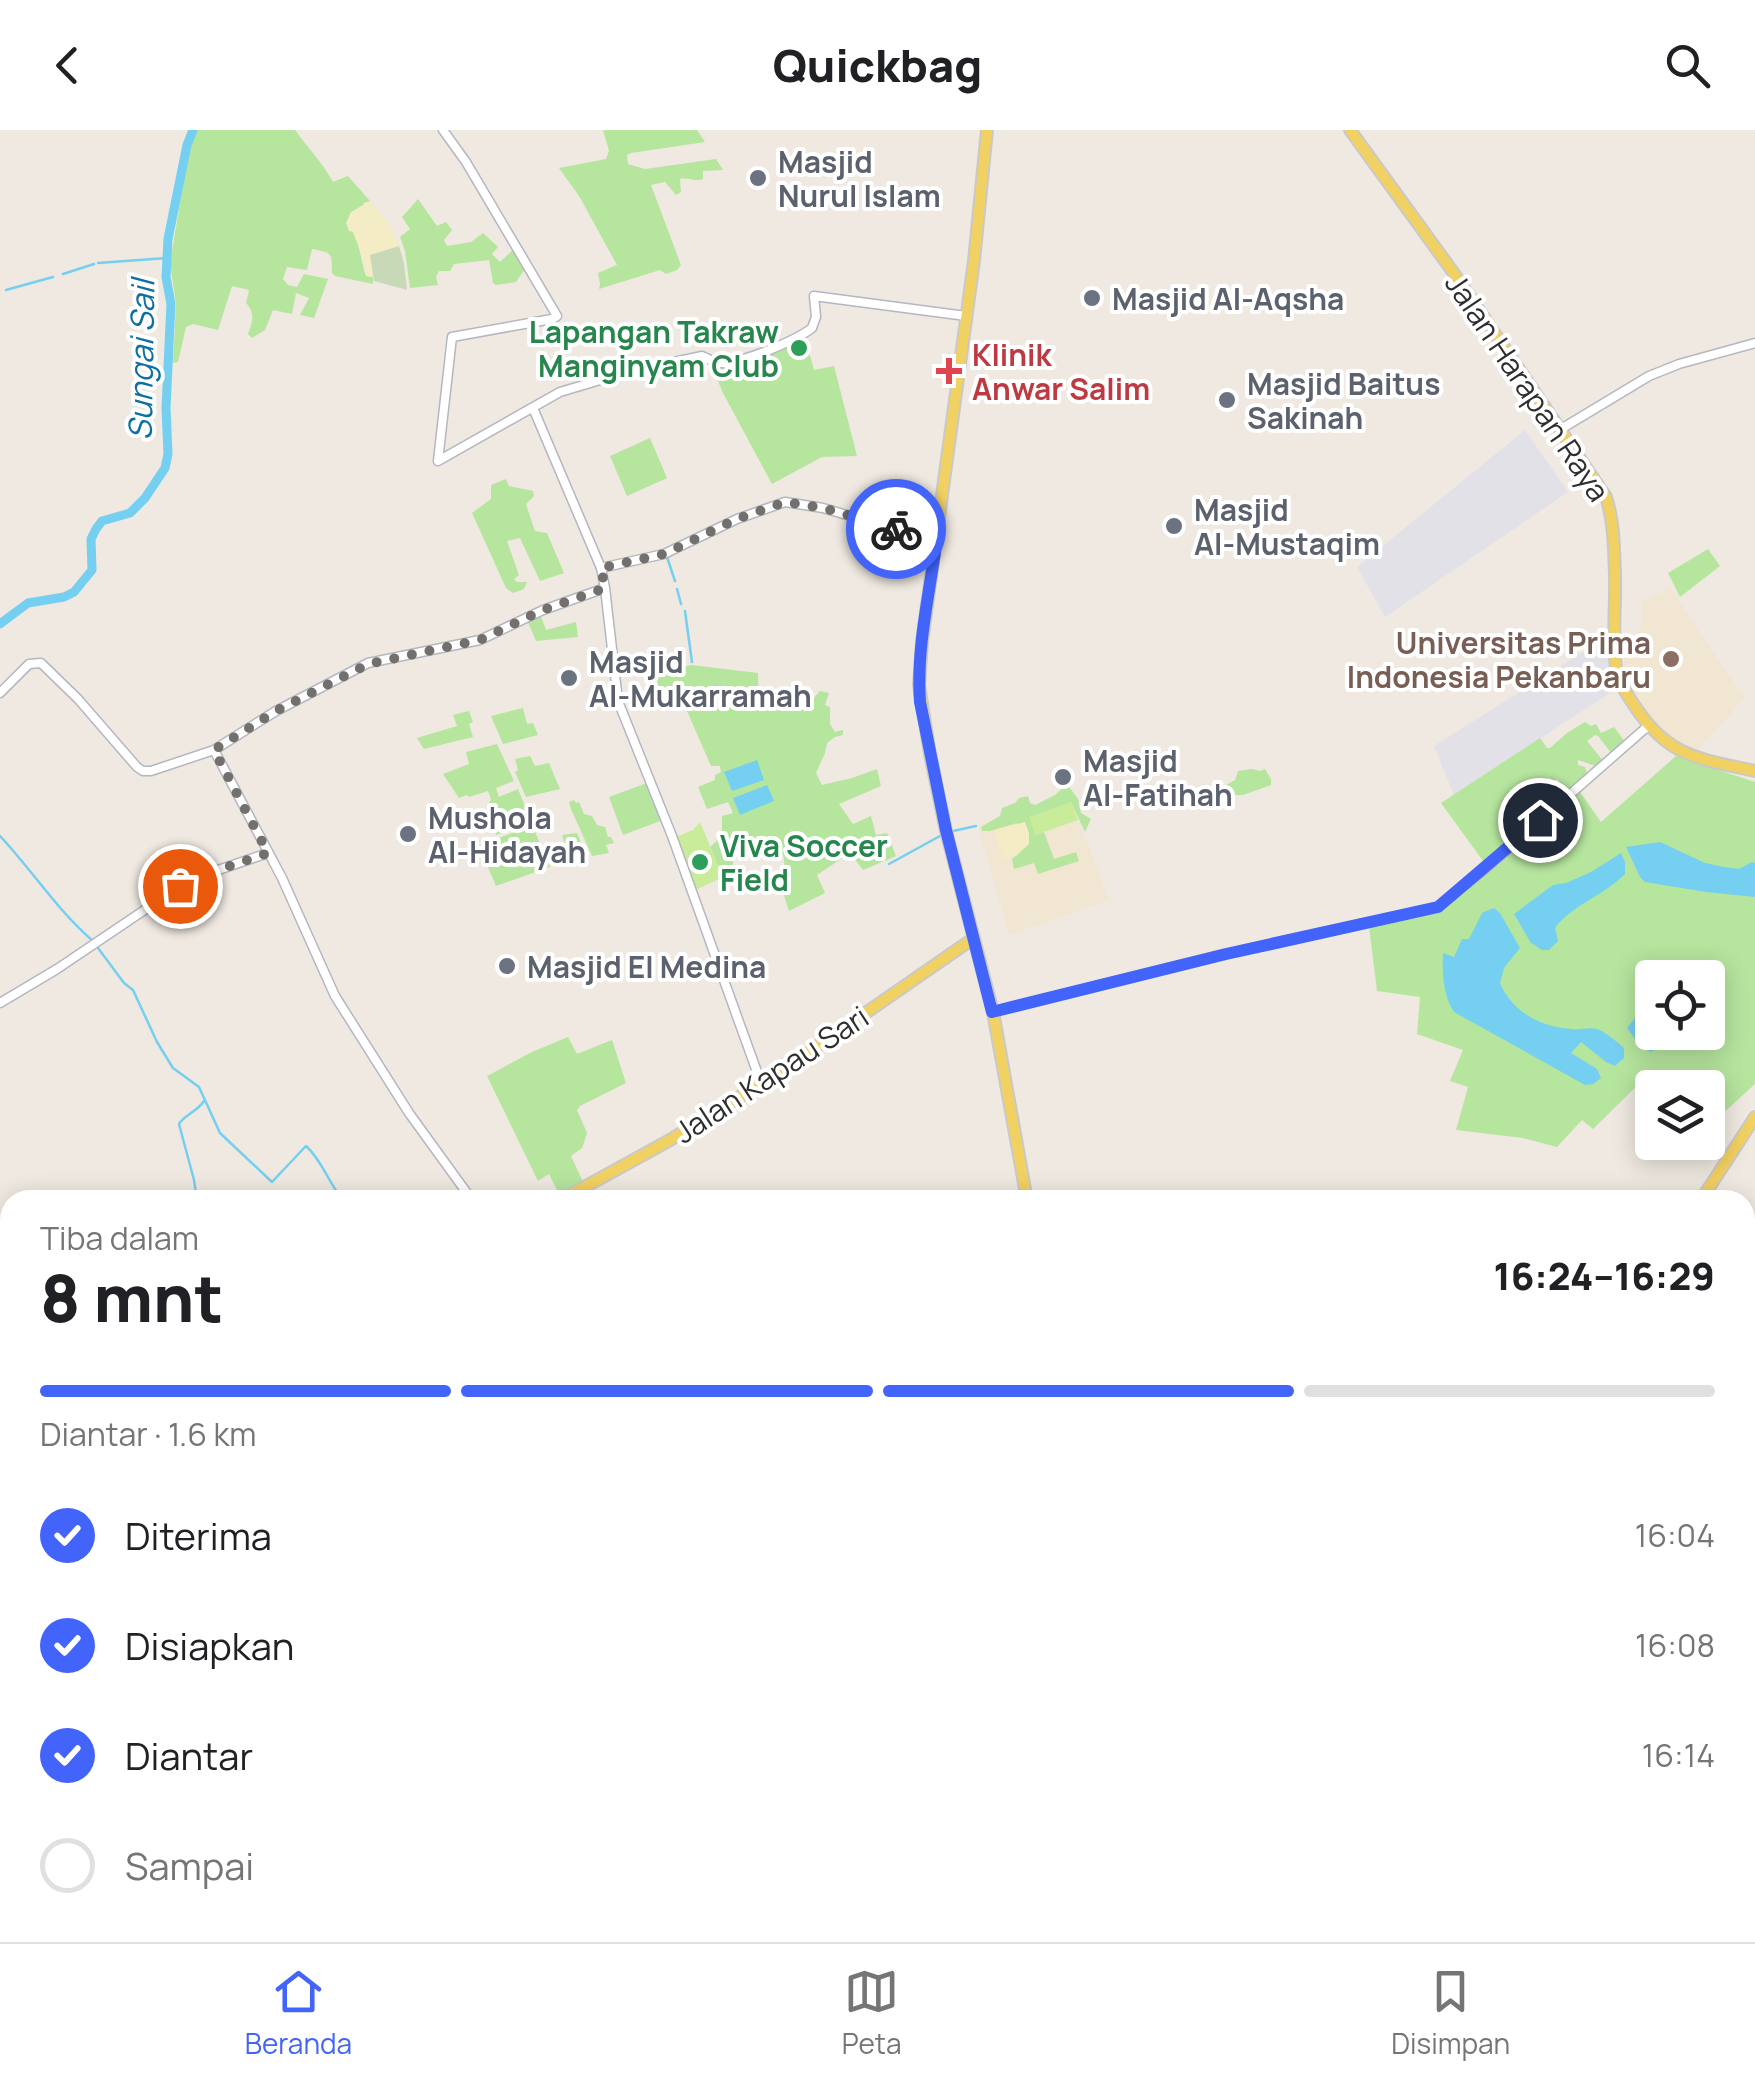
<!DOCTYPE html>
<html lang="id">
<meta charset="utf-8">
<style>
body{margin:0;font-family:Manrope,sans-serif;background:#f2f2f2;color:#202124;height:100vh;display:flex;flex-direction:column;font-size:38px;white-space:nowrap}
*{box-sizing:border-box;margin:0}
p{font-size:32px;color:#757577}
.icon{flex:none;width:55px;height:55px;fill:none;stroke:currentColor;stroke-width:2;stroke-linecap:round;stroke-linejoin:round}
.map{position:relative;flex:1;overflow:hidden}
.side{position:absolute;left:0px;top:1060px;width:1755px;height:752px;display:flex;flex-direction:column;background:#fff;border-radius:30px 30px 0 0;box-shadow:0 5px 25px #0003}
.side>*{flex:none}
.tools{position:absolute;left:1635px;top:830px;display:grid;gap:20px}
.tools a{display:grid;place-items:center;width:90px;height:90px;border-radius:10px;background:#fff;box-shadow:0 5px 25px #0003;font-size:50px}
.pin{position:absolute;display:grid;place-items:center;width:85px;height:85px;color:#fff;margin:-42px;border:5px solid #fff;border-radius:50%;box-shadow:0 2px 10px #0007}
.courier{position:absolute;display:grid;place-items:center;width:100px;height:100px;margin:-50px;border:8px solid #4264fb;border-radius:50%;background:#fff;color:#222;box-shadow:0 2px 12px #0007}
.summary em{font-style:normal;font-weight:800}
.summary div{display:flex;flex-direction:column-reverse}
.summary{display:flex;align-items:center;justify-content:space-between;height:170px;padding:0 40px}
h1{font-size:65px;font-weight:800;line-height:75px}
.bar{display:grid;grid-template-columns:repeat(4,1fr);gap:15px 10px;align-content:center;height:120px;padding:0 40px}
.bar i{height:12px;border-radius:8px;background:#e0e0e0}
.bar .current{background:#4264fb}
.bar p{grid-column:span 4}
ol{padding:0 40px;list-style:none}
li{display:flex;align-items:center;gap:30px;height:110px}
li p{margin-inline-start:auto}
li .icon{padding:10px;border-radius:50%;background:#4264fb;color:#fff;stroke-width:4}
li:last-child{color:#757577}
li i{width:55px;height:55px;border:5px solid #e0e0e0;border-radius:50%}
header{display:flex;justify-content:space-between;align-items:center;height:130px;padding:0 40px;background:#fff;font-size:45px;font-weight:800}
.tabs{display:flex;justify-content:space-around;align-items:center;height:140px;border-top:2px solid #e0e0e0;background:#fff;font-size:28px;color:#757577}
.tabs a{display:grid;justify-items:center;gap:5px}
.tabs .current{color:#4264fb}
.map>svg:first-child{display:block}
.industrial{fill:#e3e1e8}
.education{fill:#f0e6d1}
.green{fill:#b6e59e;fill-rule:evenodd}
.sand{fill:#f3ecc5}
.cemetery{fill:#c8d9b8}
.pitch{fill:#c9ec9a}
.water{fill:#75cff0}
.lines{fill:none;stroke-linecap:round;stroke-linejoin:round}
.stream{stroke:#75cff0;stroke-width:2.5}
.river{stroke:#75cff0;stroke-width:9}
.minor-casing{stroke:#b4b7c1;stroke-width:11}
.major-casing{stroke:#c9c9c9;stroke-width:14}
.minor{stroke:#fff;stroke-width:8}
.major{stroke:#f2d163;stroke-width:10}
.done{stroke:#726f6d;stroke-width:10;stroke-dasharray:0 18}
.route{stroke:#4264fb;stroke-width:12}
.worship-dot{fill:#6b7280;stroke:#fff;stroke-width:4}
.leisure-dot{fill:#2e9e5b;stroke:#fff;stroke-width:4}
.health-dot{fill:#e0444e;stroke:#fff;stroke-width:4}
.education-dot{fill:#8d6e63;stroke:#fff;stroke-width:4}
.labels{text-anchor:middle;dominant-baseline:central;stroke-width:8;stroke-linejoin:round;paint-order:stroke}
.worship-label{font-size:30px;font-weight:bold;fill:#5b616d;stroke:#fff;text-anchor:start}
.leisure-label{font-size:30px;font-weight:bold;fill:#27864d;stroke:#fff;text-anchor:end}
.health-label{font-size:30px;font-weight:bold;fill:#be3a42;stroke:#fff;text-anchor:start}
.street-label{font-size:30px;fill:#2e2e2e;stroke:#fff}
.education-label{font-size:30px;font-weight:bold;fill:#785e54;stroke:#fff;text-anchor:end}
.water-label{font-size:32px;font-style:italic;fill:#0d6fa3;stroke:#fff}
</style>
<header><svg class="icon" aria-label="back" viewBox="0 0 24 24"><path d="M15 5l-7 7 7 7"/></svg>Quickbag<svg class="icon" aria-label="search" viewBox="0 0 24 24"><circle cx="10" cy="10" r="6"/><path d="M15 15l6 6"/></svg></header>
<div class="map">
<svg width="1755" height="1812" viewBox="0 0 1755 1812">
<rect width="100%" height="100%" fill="#efe9e1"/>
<path class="industrial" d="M 1525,300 L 1568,362 L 1385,487 L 1357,437 Z
M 1613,503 L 1619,557 L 1454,665 L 1434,616 Z"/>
<path class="education" d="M 1671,457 L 1691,490 L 1745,568 L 1696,621 L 1662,602 L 1654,594 L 1639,576 L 1625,545 L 1622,511 L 1636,510 L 1642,493 L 1642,472 Z
M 1069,665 L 1109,770 L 1009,805 L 978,696 Z"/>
<path class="green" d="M 196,0 L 295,0 C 308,18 322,32 333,52 L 348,46 L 370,71 L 364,73 L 353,101 C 360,116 361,131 366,146 L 373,147 L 373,154 L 335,146 L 332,143 C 332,122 332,123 312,119 L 307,140 L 287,137 L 283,149 L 288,155 L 297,157 L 304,144 L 328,149 L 314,188 L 300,185 L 309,168 L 296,163 L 292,184 L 273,180 L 265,200 L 252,208 L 248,204 C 252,193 256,183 246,173 L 249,160 L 232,156 L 218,200 L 193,194 L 186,197 L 178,232 L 173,233 L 176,174 L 170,134 L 187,30 Z
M 603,0 L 697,0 L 705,12 L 631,23 L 627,25 L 628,34 L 645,39 L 716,29 L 723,40 L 703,41 L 703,49 C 694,52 689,47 680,49 L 681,62 L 676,65 L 665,52 L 651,55 L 681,135 L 677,140 L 666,144 L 660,140 L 599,159 L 600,154 L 598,143 L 617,135 L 579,66 L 559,38 L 606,29 L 609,21 Z
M 418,69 L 437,96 L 446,92 L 452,100 L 444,110 L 447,116 L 471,112 L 483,103 L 498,117 L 492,124 L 500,132 L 515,118 L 527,136 L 516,152 L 496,155 L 493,153 L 489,130 L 454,134 L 450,141 L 439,141 L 436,147 L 438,155 L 410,158 L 405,121 L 400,107 L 410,99 L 402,87 Z
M 789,211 L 796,224 L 809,222 L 814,240 L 834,236 L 857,326 L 822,327 L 772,354 L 723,263 L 713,239 L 716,233 L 728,233 Z
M 650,308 L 667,348 L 627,366 L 610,326 Z
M 506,349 L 509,356 L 533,361 L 534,366 L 526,374 L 535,401 L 547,403 L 564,443 L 540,451 L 520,408 L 507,411 L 519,445 L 514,449 L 517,452 L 527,452 L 524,459 L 513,463 L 506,458 L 472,383 L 491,369 L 491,355 Z
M 1708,419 L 1720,436 L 1680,467 L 1668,443 Z
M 540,484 L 546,500 L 576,492 L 578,507 L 536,511 L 527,490 Z
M 692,535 L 758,543 L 759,577 L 786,579 L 806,577 L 820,561 L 829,563 L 825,575 L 830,577 L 830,594 L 835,602 L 843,600 L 843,605 L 835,607 L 827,613 L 825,623 L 816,643 L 822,655 L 852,648 L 877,639 L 881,656 L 839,674 L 853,694 L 871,686 L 876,705 L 887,703 L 896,726 L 863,740 L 850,723 L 817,745 L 825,763 L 789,781 L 779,750 C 788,735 785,724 775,711 L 732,723 L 734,741 L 723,747 L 710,717 L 722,706 L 722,686 L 733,683 L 728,672 L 707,679 L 698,657 L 715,650 L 715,645 L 721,642 L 720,636 L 711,636 L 676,556 L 659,559 L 654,543 Z
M 523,578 L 527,594 L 533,593 L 538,605 L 503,614 L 491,586 Z
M 469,581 L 473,592 L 469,594 L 473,607 L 424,619 L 417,608 L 457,596 L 453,585 Z
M 1585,592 L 1591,596 L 1596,594 L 1601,603 L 1614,597 L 1626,613 L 1612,624 L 1598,606 L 1595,605 L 1587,611 L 1604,632 L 1598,637 L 1578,630 L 1578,635 L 1585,637 L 1588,646 L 1569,662 L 1557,649 L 1544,656 L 1537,653 L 1523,658 L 1522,663 L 1528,673 L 1518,687 L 1527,700 L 1486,735 L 1441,673 L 1540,608 L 1547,618 L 1550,618 L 1567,603 Z
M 497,614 L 514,651 L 496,658 L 499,667 L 518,659 L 531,691 L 496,705 L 486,680 L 491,669 L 488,661 L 469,667 L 467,665 L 459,668 L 443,644 L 469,634 L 466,622 Z
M 530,626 L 535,636 L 549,633 L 560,659 L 526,667 L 515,642 L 518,640 L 515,629 Z
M 1676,626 L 1755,652 L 1755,954 L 1708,997 L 1708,958 L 1664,957 L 1650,943 L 1593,999 L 1582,990 L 1557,1017 L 1523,1008 L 1456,1000 L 1468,957 L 1450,951 L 1463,920 L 1417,904 L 1420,867 L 1377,861 L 1369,796 L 1436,781 L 1478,750 L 1580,662 L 1601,692 ZM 1652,848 L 1708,848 L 1708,902 L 1652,902 Z
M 1265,639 L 1271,649 L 1271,655 L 1243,665 L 1228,665 L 1226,655 L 1235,650 L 1238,641 L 1252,639 L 1260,641 Z
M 647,653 L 663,690 L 623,705 L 609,667 Z
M 1067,654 L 1078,669 L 1081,683 L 1091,689 L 1085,702 L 1071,672 L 1035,705 L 1044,702 L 1054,729 L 1076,722 L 1079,731 L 1038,744 L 1034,733 L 1014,739 L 1012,729 L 1019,723 L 1017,693 L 990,701 L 982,701 L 981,697 L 1000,686 L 1002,678 L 1015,673 L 1019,668 L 1028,666 L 1030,673 L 1035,675 L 1055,665 Z
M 574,670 L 576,673 L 579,672 L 584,684 L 592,686 L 597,695 L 605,697 L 608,707 L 611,707 L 614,713 L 606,715 L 609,723 L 592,726 L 571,679 L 569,672 Z
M 532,695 L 550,737 L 496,756 L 479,716 Z
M 577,703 L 587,727 C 575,727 567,732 555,737 L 550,725 L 566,718 L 562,705 Z
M 568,907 L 577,924 L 612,910 L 626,953 L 580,976 L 577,980 L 587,1003 L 582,1018 L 571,1026 L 584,1054 L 561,1068 L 549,1044 L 538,1051 L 487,946 L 532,922 Z
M 10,1506 L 10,1592 L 6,1584 L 9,1580 L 0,1561 L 0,1511 Z
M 10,1786 L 10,1802 L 93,1803 L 96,1812 L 0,1812 L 0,1789 Z
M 195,1803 L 277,1803 L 284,1812 L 257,1812 L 251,1803 L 241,1812 L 201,1812 Z"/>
<path class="sand" d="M 370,71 L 389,93 L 399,116 L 371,125 L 373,147 L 366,146 L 364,130 L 353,102 L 349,101 L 346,93 L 351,82 Z
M 1025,692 L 1029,703 L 1029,714 L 1016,726 L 1003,730 L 994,700 Z"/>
<path class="cemetery" d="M 399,116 L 404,133 L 407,160 L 374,151 L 370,125 Z"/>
<path class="pitch" d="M 1071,672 L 1078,690 L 1035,705 L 1029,687 Z
M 700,692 L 723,747 L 696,760 L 676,707 L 693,700 Z"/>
<path class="water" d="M 757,630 L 764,650 L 732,661 L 724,642 Z
M 767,655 L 774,671 L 740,685 L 733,668 Z
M 1660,712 L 1705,733 L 1724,737 L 1739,739 L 1752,732 L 1755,733 L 1755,767 L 1706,762 L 1645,752 L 1640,747 L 1626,717 Z
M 1621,723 L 1625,732 L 1625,744 C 1603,766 1572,775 1555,798 L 1558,811 L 1549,820 L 1542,820 L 1531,813 L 1514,784 L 1553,755 L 1566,753 L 1591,742 Z
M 1494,778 L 1500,783 L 1520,818 L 1504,838 L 1500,853 C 1513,883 1541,897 1572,899 C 1580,900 1590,897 1597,899 C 1606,902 1617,912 1624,918 L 1624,928 L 1615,936 L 1606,932 L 1581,912 L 1571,923 L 1597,939 L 1601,948 L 1593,954 L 1585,955 L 1454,882 C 1443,865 1442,843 1443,823 L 1454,827 L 1462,809 L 1469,809 L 1482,783 Z
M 1636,887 L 1643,893 L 1652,889 L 1652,902 L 1675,903 L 1651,922 L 1641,917 L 1627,898 Z"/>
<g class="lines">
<path class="stream" d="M 98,133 L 167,128
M 63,144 L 94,134
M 6,160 L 53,147
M 667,427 L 675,451
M 677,459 L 681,474
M 685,481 L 692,532
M 953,701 L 976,696
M 0,706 C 32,740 57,780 93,811
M 889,734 L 940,706
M 98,818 L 124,853 L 133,860 L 157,912 L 173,938 L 199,957 L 220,1003 L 272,1052 L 306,1016 C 322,1030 329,1054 343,1070
M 197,1070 L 194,1050 L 179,994 C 184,985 197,982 204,971
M 0,1271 L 10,1266
M 0,1431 L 10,1465
M 0,1643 L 10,1639
M 0,1787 L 10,1785"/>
<path class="river" d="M 0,494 L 28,473 L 64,467 L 74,462 L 92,440 L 91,409 L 96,399 L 102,391 L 130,383 L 145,368 L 165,338 L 168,324 L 166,278 L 171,174 L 166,147 L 168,109 L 187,15 L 193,0"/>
<defs>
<path id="minor" d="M 533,278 L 601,438 L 605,458 L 618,571 L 672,706 L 761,953
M 1561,299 L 1649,246 L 1679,234 L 1755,213
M 438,331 L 560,262 L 627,242 L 702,226 C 710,230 717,234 726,233 C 748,230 795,211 812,198 L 816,187 L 814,166 L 966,186
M 438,331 L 452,207 L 552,189 L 557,186 L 466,32 L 443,0
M 601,438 L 664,424 L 737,389 L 785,372 L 823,378 L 894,399 L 937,408
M 0,563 L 29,534 L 41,533 L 78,569 L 137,637 L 143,641 L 151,641 L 214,620 L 276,581 L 368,533 L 480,510 L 543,480 L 605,458
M 214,620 L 282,748 L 335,866 L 409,983 L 472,1070
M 0,873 L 57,839 L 189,750 L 268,723
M 993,882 L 1226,824 L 1438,777 L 1486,738 L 1648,596
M 0,1446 L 10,1480
M 528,1802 L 530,1812
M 1598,1802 L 1610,1812"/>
<path id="major" d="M 987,0 L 974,131 L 922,512 L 919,555 L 930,624 L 946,701 L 993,882 L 1027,1070
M 1350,0 L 1453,142 L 1606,367 C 1614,391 1614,418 1615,444 C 1616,474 1612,507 1616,537 C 1617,550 1625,561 1632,572 C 1667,627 1696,628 1755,641
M 561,1070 L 670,1010 L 786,938 L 974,808
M 1701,1070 L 1755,987
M 0,1488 L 10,1484
M 1231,1812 L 1234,1802"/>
</defs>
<use href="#minor" class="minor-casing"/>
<use href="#major" class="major-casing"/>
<use href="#minor" class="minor"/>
<use href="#major" class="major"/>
</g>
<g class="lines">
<path class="done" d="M 180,756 L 189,750 L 268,723 L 214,620 L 276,581 L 368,534 L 480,510 L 543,480 L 605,458 L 601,438 L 664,424 L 737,389 L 785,372 L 823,378 L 896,399"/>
<path class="route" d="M 896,399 L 937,408 C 930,461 916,518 920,572 L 946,700 L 992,882 L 1226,824 L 1438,777 L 1540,690"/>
</g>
<g class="worship-dot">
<circle cx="758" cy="48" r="10"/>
<circle cx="1092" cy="168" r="10"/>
<circle cx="1227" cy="270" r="10"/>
<circle cx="1174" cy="396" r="10"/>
<circle cx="569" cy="548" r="10"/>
<circle cx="1063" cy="647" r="10"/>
<circle cx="408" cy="704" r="10"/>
<circle cx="507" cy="836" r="10"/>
</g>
<g class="leisure-dot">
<circle cx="799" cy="218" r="10"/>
<circle cx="700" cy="732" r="10"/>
</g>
<path class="health-dot" d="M944 226h10v10h10v10h-10v10h-10v-10h-10v-10h10z"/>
<circle class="education-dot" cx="1671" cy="529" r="10"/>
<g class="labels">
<g class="worship-label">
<text x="778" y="31">Masjid<tspan x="778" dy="34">Nurul Islam</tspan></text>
<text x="1112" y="168">Masjid Al-Aqsha</text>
<text x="1247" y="253">Masjid Baitus<tspan x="1247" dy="34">Sakinah</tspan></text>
<text x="1194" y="379">Masjid<tspan x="1194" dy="34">Al-Mustaqim</tspan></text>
<text x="589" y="531">Masjid<tspan x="589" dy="34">Al-Mukarramah</tspan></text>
<text x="1083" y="630">Masjid<tspan x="1083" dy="34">Al-Fatihah</tspan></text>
<text x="428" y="687">Mushola<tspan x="428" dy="34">Al-Hidayah</tspan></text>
<text x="527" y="836">Masjid El Medina</text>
</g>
<g class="leisure-label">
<text x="779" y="201">Lapangan Takraw<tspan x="779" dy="34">Manginyam Club</tspan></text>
<text x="720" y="715" text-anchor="start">Viva Soccer<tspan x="720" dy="34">Field</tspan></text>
</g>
<g class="health-label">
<text x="972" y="224">Klinik<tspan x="972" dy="34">Anwar Salim</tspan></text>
</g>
<g class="street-label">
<text transform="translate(1528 257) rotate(56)">Jalan Harapan Raya</text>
<text transform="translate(771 944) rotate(-33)">Jalan Kapau Sari</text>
</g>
<g class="education-label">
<text x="1651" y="512">Universitas Prima<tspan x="1651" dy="34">Indonesia Pekanbaru</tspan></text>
</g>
<g class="water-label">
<text transform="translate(141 230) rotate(-89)">Sungai Sail</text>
</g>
</g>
</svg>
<div class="tools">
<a><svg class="icon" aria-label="locate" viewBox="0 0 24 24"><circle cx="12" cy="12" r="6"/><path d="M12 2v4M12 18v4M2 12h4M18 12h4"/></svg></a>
<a><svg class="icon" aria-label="layers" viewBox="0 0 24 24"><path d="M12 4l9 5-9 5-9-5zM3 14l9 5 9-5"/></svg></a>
</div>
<div class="pin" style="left:180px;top:756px;background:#ea580c"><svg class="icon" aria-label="bag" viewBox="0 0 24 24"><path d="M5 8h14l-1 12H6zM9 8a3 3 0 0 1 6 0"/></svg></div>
<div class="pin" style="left:1540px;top:690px;background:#1f2937"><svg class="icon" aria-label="home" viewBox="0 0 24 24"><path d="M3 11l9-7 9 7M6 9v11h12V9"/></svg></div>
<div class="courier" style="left:896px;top:399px"><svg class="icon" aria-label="bike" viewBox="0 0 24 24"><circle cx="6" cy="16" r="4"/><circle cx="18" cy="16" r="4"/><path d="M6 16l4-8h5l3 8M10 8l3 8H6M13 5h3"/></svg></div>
<section class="side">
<div class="summary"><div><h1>8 mnt</h1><p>Tiba dalam</p></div><em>16:24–16:29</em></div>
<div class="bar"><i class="current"></i><i class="current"></i><i class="current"></i><i></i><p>Diantar · 1.6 km</p></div>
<ol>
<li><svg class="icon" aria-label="check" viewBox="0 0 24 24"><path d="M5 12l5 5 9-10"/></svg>Diterima<p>16:04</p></li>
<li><svg class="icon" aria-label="check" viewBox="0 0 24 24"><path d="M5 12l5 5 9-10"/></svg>Disiapkan<p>16:08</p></li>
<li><svg class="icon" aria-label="check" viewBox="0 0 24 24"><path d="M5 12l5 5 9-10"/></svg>Diantar<p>16:14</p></li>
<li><i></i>Sampai</li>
</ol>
</section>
</div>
<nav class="tabs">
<a class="current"><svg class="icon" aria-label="home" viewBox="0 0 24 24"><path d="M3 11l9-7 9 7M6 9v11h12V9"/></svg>Beranda</a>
<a><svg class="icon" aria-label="map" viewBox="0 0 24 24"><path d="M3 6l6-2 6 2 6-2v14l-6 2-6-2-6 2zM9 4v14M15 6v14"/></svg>Peta</a>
<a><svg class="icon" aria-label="saved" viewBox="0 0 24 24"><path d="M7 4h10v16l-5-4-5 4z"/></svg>Disimpan</a>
</nav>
